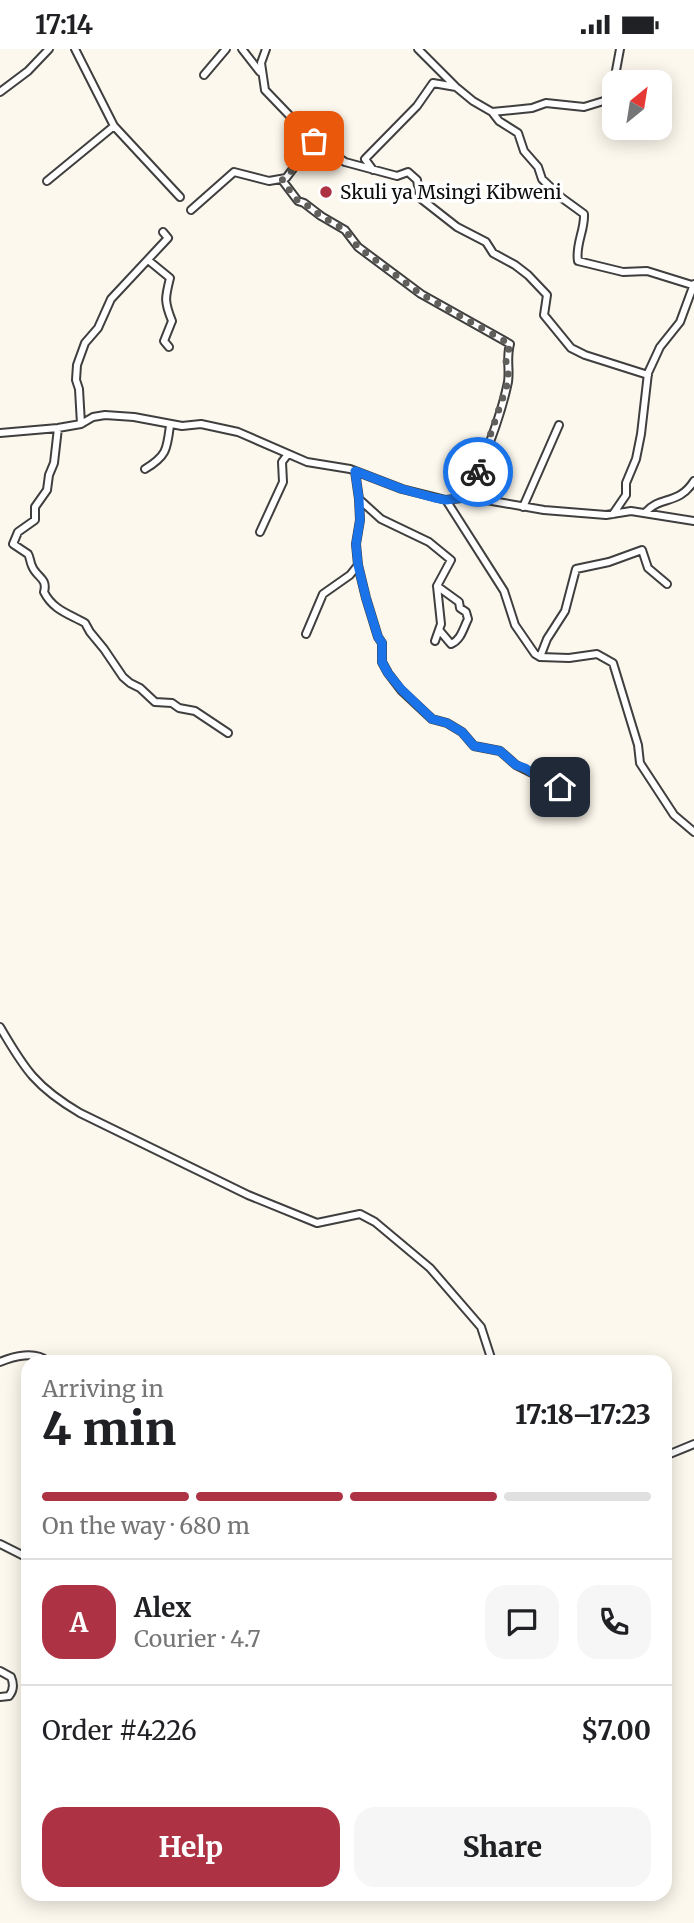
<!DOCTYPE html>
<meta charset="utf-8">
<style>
body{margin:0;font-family:Merriweather,serif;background:#f6f6f6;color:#202124;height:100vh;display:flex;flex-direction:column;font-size:26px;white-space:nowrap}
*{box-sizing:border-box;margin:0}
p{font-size:23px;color:#757577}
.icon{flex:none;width:38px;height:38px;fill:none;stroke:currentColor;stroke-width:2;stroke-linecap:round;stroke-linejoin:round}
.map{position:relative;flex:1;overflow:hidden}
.side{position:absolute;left:21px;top:1306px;width:651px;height:546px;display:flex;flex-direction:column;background:#fff;border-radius:21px;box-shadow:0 4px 18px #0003}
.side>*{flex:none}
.needle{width:46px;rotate:30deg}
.fabs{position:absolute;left:602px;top:21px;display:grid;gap:14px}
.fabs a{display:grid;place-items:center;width:70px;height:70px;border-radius:14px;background:#fff;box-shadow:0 4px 18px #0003;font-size:35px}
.pin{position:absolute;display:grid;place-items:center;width:60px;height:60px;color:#fff;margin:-30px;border-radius:14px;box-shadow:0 4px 10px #0006}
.courier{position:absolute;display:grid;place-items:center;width:70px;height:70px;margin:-35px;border:5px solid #1a73e8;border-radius:50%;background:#fff;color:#222;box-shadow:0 2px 9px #0007}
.head em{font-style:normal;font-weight:800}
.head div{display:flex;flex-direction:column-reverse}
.head{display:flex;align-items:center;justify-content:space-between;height:119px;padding:0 21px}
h1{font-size:46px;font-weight:800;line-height:52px}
.bar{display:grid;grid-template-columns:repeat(4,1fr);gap:10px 7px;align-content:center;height:84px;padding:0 21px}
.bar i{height:9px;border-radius:5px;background:#e0e0e0}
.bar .current{background:#ad3344}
.bar p{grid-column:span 4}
.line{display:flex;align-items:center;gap:18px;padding:0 21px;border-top:2px solid #e0e0e0}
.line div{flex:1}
.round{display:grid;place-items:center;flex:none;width:74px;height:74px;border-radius:21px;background:#f6f6f6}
.cta{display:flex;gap:14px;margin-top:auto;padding:14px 21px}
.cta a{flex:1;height:80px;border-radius:21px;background:#ad3344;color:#fff;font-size:28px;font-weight:800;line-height:80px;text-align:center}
.cta a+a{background:#f6f6f6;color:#202124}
.status{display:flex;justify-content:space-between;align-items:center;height:49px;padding:0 35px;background:#fff;direction:ltr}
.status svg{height:19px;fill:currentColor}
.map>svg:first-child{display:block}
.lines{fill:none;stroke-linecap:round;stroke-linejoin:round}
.minor-casing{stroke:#3f3f3f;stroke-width:10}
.minor{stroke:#fff;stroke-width:6}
.done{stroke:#605f5b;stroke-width:7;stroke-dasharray:0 12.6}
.route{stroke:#1a73e8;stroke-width:9}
.poi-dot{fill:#ad3344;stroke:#fff;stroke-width:2.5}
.labels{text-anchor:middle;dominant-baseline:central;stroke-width:7;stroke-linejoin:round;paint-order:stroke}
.poi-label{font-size:19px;fill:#0c0c0c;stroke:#fff;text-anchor:start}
</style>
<div class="status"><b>17:14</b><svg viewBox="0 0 49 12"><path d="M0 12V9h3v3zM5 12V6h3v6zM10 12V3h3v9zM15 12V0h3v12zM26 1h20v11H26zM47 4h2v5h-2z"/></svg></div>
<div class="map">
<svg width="694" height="1874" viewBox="0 0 694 1874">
<rect width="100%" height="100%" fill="#fdf8ed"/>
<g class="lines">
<defs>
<path id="minor" d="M 242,0 L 260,23
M 266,0 L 261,14 L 265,41 L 314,92 L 345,113 L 397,127 L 408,123 L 417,131 L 420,149 L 457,178 L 486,193 L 493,204 L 515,216 L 528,226 L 547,246 L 544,266 L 571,299 L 585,306 L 648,326
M 418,0 L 456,38 L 473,52 L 492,63 L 532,59 L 546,54 L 584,58 L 607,51 L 615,27 L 620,0
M 204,26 L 226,0
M 0,43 L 28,22 L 49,0
M 492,63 L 499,72 L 518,84 L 524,102 L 538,118 L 542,130 L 562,149 L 584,165 C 585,181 575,196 578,212 L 623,223 L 647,222 L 692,236
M 114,77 L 180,148
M 373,121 L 365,110 L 417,57 L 433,34 L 456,38
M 282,131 L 298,152 L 304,154 L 321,167 L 345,181 L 358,198 L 421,245 L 510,295 C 506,310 510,320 508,333 C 500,372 483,410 469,448
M 47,132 L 114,77 L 75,0
M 191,161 L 234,123 L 269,132 L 286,129 L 314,92
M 148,211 L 170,229 C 165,249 164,252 172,272 L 164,292 L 169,298
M 81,375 L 79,340 L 76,331 L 77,316 L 85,294 L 98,279 L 111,250 L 168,189 L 163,183
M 58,379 L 54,414 L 49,426 L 47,441 L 35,458 L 35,471 L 18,483 L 13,495 L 28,505 C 30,508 30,513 32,517 C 36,528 48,529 44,543 C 53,561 69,565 85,574 L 90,583 L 104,600 L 123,628 L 130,634 L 140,639 L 155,653 L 172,654 L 179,659 L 195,662 L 228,684
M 0,384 L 58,379 L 81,375 L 93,368 L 105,366 L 134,368 L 182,377 L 201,375 L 238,383 L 307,413 L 350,420 L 402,440 L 446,451 L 469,448 L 544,461 L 606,466 L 631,462 L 694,472
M 145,420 C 167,407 167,400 170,376
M 355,422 L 359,450 L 360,471 L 356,495 L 358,516 L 366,549 L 378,588 L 382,594 L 382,613 L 388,624 L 401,641 L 432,670 L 447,674 L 462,683 L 474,697 L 500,702 L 516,716 L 560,738
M 360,451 L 381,470 L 429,493 L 451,511 L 437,537 L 459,553 L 460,559 L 466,563 L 468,570 C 463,580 461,591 451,595 L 440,582
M 446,451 L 504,542 L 515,576 L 535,605 L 540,608 L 569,609 L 597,605 L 613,614 L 638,696 L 640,714 L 674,766 L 694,783
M 523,458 L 559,376
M 645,464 C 660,446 678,457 694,432
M 613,465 L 626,446 L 626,434 L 636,410 L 641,385 L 648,324 L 660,298 L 680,273 L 694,235
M 260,483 L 283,433 L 282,413 L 288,405
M 306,585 L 323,545 L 350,526 L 358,516
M 435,592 L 441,575 L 437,537
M 540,608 L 547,590 L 565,562 L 576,520 L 609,513 L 642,501 L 648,519 L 667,535
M 0,978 C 25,1021 36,1038 80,1064 L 248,1146 L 317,1174 L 360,1165 L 375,1173 L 430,1219 L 481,1278 L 492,1312
M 0,1313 C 14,1307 35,1302 47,1312
M 665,1407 L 694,1395
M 0,1495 L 28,1509
M 0,1622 L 11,1628 C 14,1635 14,1641 9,1647 L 0,1648"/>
</defs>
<use href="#minor" class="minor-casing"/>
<use href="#minor" class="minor"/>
</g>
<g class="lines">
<path class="done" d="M 314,92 L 286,129 L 282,131 L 298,152 L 304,154 L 321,167 L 345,181 L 358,198 L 421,245 L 510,295 L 506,312 L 509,330 L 478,423"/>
<path class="route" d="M 478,423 L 469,448 L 446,451 L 435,449 L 402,440 L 355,422 L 359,450 L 360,471 L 356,495 L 358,516 L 366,549 L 378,588 L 382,594 L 382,613 L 388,624 L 401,640 L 432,670 L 447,674 L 462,683 L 474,697 L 500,702 L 516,716 L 525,719 L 545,732 L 560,738"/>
</g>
<circle class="poi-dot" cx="326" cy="143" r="7"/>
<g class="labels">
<g class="poi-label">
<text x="340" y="143">Skuli ya Msingi Kibweni</text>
</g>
</g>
</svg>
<div class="fabs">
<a><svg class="needle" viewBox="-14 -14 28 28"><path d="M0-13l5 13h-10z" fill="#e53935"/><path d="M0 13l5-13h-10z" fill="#757577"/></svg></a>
</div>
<div class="pin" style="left:314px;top:92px;background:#ea580c"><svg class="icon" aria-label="bag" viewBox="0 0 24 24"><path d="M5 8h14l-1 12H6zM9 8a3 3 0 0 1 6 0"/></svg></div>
<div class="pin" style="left:560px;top:738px;background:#1f2937"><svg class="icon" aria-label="home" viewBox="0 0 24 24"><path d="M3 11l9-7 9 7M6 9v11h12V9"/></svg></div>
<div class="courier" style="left:478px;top:423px"><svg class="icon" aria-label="bike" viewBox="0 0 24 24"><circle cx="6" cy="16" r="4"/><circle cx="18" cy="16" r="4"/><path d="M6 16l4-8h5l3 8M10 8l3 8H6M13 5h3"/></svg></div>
<section class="side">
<div class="head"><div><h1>4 min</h1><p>Arriving in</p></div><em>17:18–17:23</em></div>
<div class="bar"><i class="current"></i><i class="current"></i><i class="current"></i><i></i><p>On the way · 680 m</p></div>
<div class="line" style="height:126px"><b class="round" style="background:#ad3344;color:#fff">A</b><div><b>Alex</b><p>Courier · 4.7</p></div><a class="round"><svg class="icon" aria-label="chat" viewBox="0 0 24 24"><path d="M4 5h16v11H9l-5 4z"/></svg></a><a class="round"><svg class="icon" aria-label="phone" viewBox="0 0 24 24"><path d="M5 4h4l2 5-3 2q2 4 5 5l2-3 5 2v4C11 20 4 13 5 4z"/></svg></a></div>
<div class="line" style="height:91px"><div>Order #4226</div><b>$7.00</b></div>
<div class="cta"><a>Help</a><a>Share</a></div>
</section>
</div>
